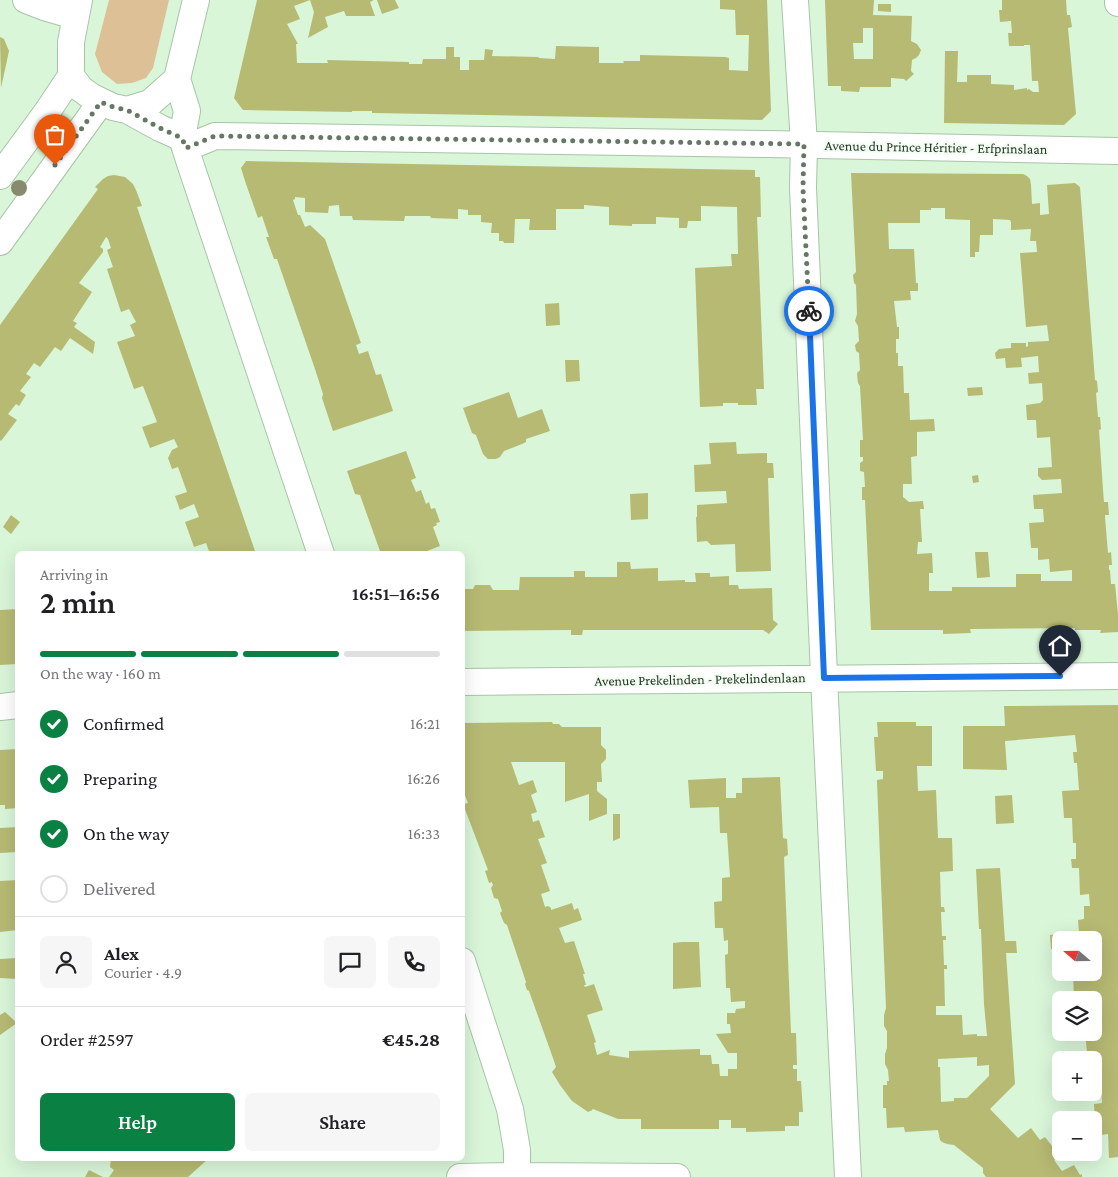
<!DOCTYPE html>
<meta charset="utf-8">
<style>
body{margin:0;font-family:"Crimson Pro",serif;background:#f6f6f6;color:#202124;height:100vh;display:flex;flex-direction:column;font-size:19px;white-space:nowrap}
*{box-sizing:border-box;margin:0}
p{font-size:16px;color:#757577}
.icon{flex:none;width:28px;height:28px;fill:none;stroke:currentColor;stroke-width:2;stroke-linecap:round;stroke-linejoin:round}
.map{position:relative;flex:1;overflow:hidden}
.details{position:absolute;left:15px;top:551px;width:450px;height:610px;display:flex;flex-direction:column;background:#fff;border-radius:8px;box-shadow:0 5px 20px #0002}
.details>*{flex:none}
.needle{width:32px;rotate:290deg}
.fabs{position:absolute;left:1052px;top:931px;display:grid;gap:10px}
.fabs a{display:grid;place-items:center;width:50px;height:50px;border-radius:8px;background:#fff;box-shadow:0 5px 20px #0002;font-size:25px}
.pin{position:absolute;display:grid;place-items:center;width:42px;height:42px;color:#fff;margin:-51px -21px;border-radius:50% 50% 50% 0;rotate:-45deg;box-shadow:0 0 5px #0007}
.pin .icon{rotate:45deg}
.courier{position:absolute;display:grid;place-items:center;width:50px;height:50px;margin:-25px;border:4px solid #1a73e8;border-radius:50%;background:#fff;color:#222;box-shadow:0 1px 6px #0007}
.head em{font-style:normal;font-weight:600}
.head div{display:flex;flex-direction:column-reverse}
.head{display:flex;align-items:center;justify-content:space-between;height:85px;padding:0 25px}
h1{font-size:32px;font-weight:600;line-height:38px}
.bar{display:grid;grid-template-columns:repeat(4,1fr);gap:8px 5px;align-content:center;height:60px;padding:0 25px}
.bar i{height:6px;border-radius:4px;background:#e0e0e0}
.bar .active{background:#0b8043}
.bar p{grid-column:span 4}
.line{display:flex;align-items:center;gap:12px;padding:0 25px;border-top:1px solid #e0e0e0}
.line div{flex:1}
.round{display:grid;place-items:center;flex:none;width:52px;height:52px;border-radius:8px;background:#f6f6f6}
ol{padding:0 25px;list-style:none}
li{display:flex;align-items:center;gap:15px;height:55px}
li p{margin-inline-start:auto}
li .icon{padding:5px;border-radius:50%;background:#0b8043;color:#fff;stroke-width:4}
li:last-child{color:#757577}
li i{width:28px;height:28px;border:2px solid #e0e0e0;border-radius:50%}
.cta{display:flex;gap:10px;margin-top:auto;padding:10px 25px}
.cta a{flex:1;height:58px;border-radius:8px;background:#0b8043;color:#fff;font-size:20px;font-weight:600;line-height:58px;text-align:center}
.cta a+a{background:#f6f6f6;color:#202124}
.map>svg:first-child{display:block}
.green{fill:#dec097}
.building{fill:#b7ba73;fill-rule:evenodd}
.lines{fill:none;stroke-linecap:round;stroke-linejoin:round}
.minor-casing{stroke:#a8c4a8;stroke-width:28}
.minor{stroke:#fff;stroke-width:26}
.tree{fill:#878a6e}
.done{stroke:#657765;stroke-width:5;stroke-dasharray:0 9}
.route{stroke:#1a73e8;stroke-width:6}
.labels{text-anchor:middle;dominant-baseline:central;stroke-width:4.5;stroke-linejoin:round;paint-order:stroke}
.street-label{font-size:14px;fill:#273227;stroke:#f2fef2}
</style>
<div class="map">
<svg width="1118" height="1177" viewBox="0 0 1118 1177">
<rect width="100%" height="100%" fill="#d9f6d9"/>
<path class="green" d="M 109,0 L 169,0 L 153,68 L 146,78 L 132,83 L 117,84 L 102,72 L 95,54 Z"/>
<path class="building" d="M 257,0 L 310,0 L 294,6 L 300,19 L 287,24 L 298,44 L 296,44 L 297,63 L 328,63 L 327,60 L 409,62 L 409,64 L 422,64 L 423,59 L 446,59 L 446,47 L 454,47 L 454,57 L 460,57 L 460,70 L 469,70 L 469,60 L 484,60 L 485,49 L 493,50 L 492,56 L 538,57 L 539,58 L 555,59 L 556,46 L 599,47 L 599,63 L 624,63 L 623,61 L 640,61 L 640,55 L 725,57 L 729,58 L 729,70 L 748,71 L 749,35 L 736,35 L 735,10 L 720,9 L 720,0 L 767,0 L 771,111 L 762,120 L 374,113 L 372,113 L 372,111 L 352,111 L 352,112 L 243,110 L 234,98 Z
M 310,0 L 374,0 L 370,2 L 375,16 L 346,16 L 344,11 L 325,17 L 328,27 L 308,38 L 314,12 Z
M 377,0 L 395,0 L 399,8 L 382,14 Z
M 825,0 L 874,0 L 873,15 L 912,16 L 911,41 L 917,44 L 921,50 L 919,55 L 916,58 L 912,60 L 911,71 L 914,74 L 906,81 L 904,79 L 891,78 L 891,87 L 860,87 L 859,92 L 841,91 L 841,86 L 828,86 ZM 863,28 L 873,28 L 873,59 L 854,59 L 853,43 L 863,43 Z
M 1002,0 L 1066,0 L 1067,15 L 1070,15 L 1072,27 L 1068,28 L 1076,114 L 1064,125 L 944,123 L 945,51 L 958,51 L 957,82 L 967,82 L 967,75 L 991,75 L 991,84 L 1014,85 L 1014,90 L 1027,88 L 1027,90 L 1029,89 L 1033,92 L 1039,92 L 1038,81 L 1032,81 L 1030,45 L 1024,45 L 1024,46 L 1009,46 L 1008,33 L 1012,33 L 1011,21 L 1000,22 L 999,10 L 1002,10 Z
M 878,4 L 891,4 L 891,12 L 878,11 Z
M 0,37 L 4,39 L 9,51 L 1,88 Z
M 246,161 L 755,170 L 755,177 L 760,177 L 761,217 L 757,217 L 764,389 L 756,389 L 757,405 L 738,405 L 738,403 L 723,403 L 723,406 L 700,407 L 695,268 L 732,266 L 731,254 L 738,254 L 737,207 L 701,206 L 701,221 L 688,221 L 687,228 L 679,228 L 679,218 L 656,217 L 656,224 L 632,224 L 632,226 L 609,225 L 609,207 L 584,205 L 584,209 L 556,209 L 556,230 L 529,230 L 530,219 L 515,219 L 514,243 L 504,243 L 503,241 L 499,241 L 499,233 L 491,233 L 492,223 L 481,222 L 481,215 L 468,215 L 468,210 L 458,209 L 458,219 L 431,218 L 430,216 L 405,216 L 404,221 L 353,220 L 352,216 L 340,216 L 339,205 L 329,206 L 328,213 L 305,212 L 305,198 L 295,197 L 295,199 L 293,200 L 298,215 L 300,215 L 305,227 L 310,225 L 325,239 L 361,343 L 356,345 L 359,354 L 368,351 L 376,375 L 381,374 L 393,411 L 333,431 L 322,398 L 323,394 L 315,369 L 277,259 L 274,259 L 266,237 L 269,237 L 262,216 L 258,218 L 246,184 L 241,168 Z
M 851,173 L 1023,174 L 1027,176 L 1030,179 L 1031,185 L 1032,204 L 1040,203 L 1040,215 L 1049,214 L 1047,185 L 1075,183 L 1080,187 L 1095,380 L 1097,381 L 1098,392 L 1096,393 L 1098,417 L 1100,417 L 1101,429 L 1099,430 L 1103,490 L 1104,502 L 1108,502 L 1109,515 L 1105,515 L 1105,517 L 1108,553 L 1111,552 L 1112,565 L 1109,565 L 1109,570 L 1110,570 L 1111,584 L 1115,584 L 1118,615 L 1118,632 L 1100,633 L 1101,630 L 1075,630 L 1075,628 L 970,629 L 971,633 L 943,634 L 943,630 L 871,630 L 865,500 L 862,500 L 862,487 L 865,487 L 864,472 L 860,471 L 860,463 L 863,461 L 863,457 L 860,457 L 860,440 L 863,440 L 860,386 L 858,383 L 857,373 L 860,370 L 859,353 L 856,351 L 855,345 L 859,341 L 858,326 L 855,321 L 857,314 L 856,285 L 854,283 L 853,275 L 856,272 ZM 931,208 L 945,208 L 945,219 L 970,220 L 970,257 L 975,257 L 975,252 L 979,252 L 980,235 L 993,235 L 993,219 L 1010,220 L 1011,222 L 1011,230 L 1031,229 L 1030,241 L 1036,241 L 1037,252 L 1020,253 L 1026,327 L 1047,325 L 1049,341 L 1028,342 L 1028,346 L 1026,347 L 1026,343 L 1011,343 L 1011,348 L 999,349 L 995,353 L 996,359 L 1005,358 L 1006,368 L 1022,367 L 1021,358 L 1038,356 L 1039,372 L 1028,373 L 1029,384 L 1042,383 L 1043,400 L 1040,403 L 1026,405 L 1027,420 L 1036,420 L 1037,438 L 1050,437 L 1052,467 L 1038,468 L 1038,476 L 1042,480 L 1061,479 L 1062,493 L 1033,495 L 1034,509 L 1043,509 L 1044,522 L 1029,523 L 1031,548 L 1038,548 L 1038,560 L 1049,559 L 1050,572 L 1072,570 L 1072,581 L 1041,581 L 1041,574 L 1016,574 L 1016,587 L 952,587 L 952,591 L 929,591 L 929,573 L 933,573 L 932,553 L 917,554 L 918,542 L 922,542 L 920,509 L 924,509 L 923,501 L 909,502 L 903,497 L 903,484 L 912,484 L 911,457 L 917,456 L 917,432 L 935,431 L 934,419 L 910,420 L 909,393 L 904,393 L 903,366 L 898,366 L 898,353 L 896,353 L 896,339 L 899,339 L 899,327 L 897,327 L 894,301 L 911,300 L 910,291 L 918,291 L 918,283 L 916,283 L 914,249 L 889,249 L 888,223 L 920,223 L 920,210 L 931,210 Z
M 114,175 L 125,177 L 133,184 L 136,190 L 142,206 L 137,207 L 256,554 L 210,554 L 206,543 L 194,547 L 185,522 L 199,517 L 194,504 L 180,510 L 175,496 L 187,492 L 178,467 L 172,469 L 168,458 L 172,450 L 178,447 L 174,439 L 150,448 L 142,427 L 157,422 L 143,386 L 134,389 L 117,342 L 135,336 L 130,325 L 136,322 L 129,309 L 121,312 L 107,269 L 113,267 L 107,250 L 111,248 L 108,239 L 106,237 L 100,247 L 103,249 L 103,252 L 79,283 L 92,292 L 73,321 L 77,323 L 74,327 L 95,342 L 93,354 L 70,338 L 61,351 L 55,347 L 40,367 L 34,363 L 26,374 L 31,377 L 20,391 L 26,395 L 19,406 L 16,404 L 8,414 L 17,420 L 1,441 L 0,440 L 0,325 L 98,189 L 95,187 L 103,179 L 108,176 Z
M 559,303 L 560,325 L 546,326 L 545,304 Z
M 565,360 L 579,360 L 580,381 L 566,382 Z
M 982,387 L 983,395 L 968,396 L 967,388 Z
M 509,392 L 518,418 L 542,409 L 550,431 L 526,439 L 526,442 L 522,444 L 504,451 L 500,457 L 496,459 L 488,459 L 483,454 L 476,435 L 472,433 L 463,408 Z
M 736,442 L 737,454 L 767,453 L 767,463 L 773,463 L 774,478 L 768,478 L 771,571 L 736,572 L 735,544 L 711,545 L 707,541 L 697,542 L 696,517 L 697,517 L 697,505 L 727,503 L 726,491 L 695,492 L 694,465 L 711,464 L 709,443 Z
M 406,451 L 416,478 L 411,480 L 416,492 L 421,490 L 426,504 L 429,502 L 431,509 L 435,508 L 440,522 L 436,523 L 437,525 L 433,527 L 440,546 L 427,551 L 428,554 L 381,554 L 360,495 L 355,494 L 347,471 Z
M 978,475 L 979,482 L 973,483 L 972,476 Z
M 648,493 L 648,519 L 631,520 L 630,494 Z
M 11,515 L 20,522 L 11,534 L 3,527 Z
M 975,552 L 988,552 L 990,577 L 977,578 Z
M 617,562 L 630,562 L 631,569 L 658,568 L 658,581 L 685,580 L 685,582 L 696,582 L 695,573 L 710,573 L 710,577 L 729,576 L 729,585 L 738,585 L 739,589 L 772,588 L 773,620 L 778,624 L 769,634 L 763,630 L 583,630 L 582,635 L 571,635 L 571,630 L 462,631 L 462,589 L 473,589 L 475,585 L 490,585 L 493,590 L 519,590 L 520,577 L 574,577 L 574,571 L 585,571 L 585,577 L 617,577 Z
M 18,609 L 18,664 L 0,665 L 0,610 Z
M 1118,705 L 1118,1157 L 1109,1158 L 1108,1134 L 1094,1136 L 1094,1123 L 1095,1123 L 1094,1104 L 1102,1103 L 1100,1076 L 1097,1076 L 1096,1063 L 1094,1063 L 1094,1060 L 1084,1060 L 1083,1052 L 1087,1052 L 1085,1032 L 1094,1032 L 1094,1000 L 1074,1000 L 1073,972 L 1094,972 L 1094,940 L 1061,940 L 1061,949 L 1051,949 L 1050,935 L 1079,933 L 1078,920 L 1084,919 L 1084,906 L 1090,906 L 1089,894 L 1080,895 L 1079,868 L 1072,868 L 1071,859 L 1076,859 L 1076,843 L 1073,843 L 1072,818 L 1064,818 L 1062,791 L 1079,790 L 1077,763 L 1074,763 L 1073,752 L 1077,752 L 1075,735 L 1005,741 L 1007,770 L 963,769 L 963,726 L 1005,726 L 1004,706 Z
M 552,722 L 553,724 L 559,724 L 562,727 L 601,727 L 601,745 L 606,750 L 606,759 L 601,764 L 602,782 L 597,782 L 597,791 L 607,799 L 607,814 L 589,821 L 589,794 L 565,802 L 565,762 L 511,762 L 519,785 L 533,780 L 537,792 L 531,795 L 537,812 L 531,814 L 533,822 L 539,820 L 545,837 L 538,839 L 547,863 L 541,865 L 550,891 L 541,894 L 545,907 L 548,906 L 551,908 L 551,910 L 572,903 L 574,910 L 578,908 L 582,920 L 559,928 L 565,943 L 574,941 L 585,974 L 583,974 L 586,985 L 584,985 L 585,987 L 594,984 L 603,1010 L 587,1015 L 596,1042 L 594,1043 L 597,1055 L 610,1050 L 609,1055 L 629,1058 L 629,1051 L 700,1049 L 700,1055 L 711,1055 L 712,1064 L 719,1064 L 720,1076 L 728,1076 L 728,1069 L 737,1069 L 737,1053 L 728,1053 L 716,1034 L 731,1033 L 730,1024 L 727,1024 L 727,1013 L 735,1013 L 736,1009 L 745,1008 L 745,1001 L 731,1002 L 730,988 L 726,988 L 725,955 L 728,954 L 728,940 L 724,941 L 723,928 L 715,928 L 714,902 L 722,901 L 722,878 L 730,877 L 727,833 L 720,833 L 719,807 L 690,808 L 688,780 L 726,778 L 726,798 L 736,798 L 736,793 L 742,793 L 742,778 L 780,777 L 783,838 L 787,839 L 788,855 L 784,857 L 791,1033 L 796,1033 L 797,1065 L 793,1065 L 793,1069 L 797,1069 L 797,1081 L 801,1081 L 803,1112 L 799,1112 L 799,1126 L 785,1126 L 785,1131 L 746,1132 L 746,1128 L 731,1128 L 731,1120 L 719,1120 L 719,1129 L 641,1129 L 641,1119 L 618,1119 L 593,1109 L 591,1111 L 590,1111 L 588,1112 L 572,1101 L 560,1085 L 552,1072 L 556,1067 L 553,1058 L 529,991 L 527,990 L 525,984 L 526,982 L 507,925 L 504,923 L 500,913 L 502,911 L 498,899 L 494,898 L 491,888 L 493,885 L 492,883 L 492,882 L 489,883 L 485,871 L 488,870 L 463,804 L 468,803 L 462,788 L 462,723 Z
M 877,722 L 916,722 L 916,726 L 932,726 L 932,766 L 917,766 L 918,791 L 936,790 L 938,838 L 952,838 L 953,871 L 940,872 L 941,907 L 944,907 L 945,912 L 941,912 L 942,936 L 946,936 L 946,940 L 943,940 L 944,965 L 947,965 L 947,969 L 944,969 L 945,1006 L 936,1006 L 936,1015 L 962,1015 L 963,1035 L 977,1034 L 977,1036 L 987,1036 L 984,1004 L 981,929 L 979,929 L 976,869 L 1000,868 L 1005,941 L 1016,941 L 1017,953 L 1006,953 L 1015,1084 L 990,1109 L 1018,1138 L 1031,1128 L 1040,1140 L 1045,1137 L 1060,1156 L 1054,1160 L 1062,1171 L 1074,1165 L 1080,1175 L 1082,1174 L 1082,1177 L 986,1177 L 983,1173 L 983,1168 L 954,1145 L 947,1144 L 942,1142 L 940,1140 L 938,1130 L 905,1132 L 904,1127 L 887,1128 L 886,1108 L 883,1108 L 883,1085 L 887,1085 L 887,1081 L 889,1081 L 888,1070 L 885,1064 L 885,1054 L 887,1048 L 887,1031 L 884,1026 L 884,1015 L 886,1008 L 877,782 L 877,780 L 883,779 L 883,771 L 876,771 L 874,737 L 878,737 ZM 977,1057 L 977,1066 L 989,1065 L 989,1076 L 967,1098 L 954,1098 L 954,1101 L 941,1102 L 940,1067 L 938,1067 L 938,1059 Z
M 18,749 L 18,808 L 5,809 L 5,805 L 0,805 L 0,750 Z
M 1012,795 L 1014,823 L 996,824 L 995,796 Z
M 613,814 L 620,814 L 620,838 L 613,841 Z
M 18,827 L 18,852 L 0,853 L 0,828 Z
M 18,880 L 18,930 L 0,932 L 0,881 Z
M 682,942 L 699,942 L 701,987 L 673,989 L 673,943 Z
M 18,958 L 18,979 L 0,978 L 0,959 Z
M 5,1012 L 17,1023 L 0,1035 L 0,1015 Z
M 111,1159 L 208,1159 L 188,1177 L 109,1177 L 114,1170 L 110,1167 Z
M 89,1170 L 103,1177 L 85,1177 Z"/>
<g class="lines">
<defs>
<path id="minor" d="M 26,0 L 44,7 L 75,16
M 79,0 L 71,42 L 71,76 L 81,89 L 92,97 L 113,107 L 127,110 L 150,103 L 177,79 L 196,0
M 795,0 L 804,144 L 803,188 L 825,699 L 848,1177
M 1118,0 L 1118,3
M 177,79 L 187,111 L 182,138 L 189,160 L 321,554
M 127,110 L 160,128 L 182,138
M 186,148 L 215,136 L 768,144 L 1118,151
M 0,176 L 47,112 L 71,76
M 0,242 L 101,102
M 462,682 L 1118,676
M 0,707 L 18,705
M 462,961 L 510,1109 L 517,1150 L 517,1176
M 460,1177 L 517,1176 L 677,1177"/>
</defs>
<use href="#minor" class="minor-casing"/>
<use href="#minor" class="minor"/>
</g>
<circle class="tree" cx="19" cy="188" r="8"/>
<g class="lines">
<path class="done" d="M 55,165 L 101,102 L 113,107 L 127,110 L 160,128 L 182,138 L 186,148 L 215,136 L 804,144 L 803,188 L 809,311"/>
<path class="route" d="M 809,311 L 824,678 L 1060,676"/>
</g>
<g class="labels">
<g class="street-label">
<text transform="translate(936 147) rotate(1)">Avenue du Prince Héritier - Erfprinslaan</text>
<text transform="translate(700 679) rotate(-1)">Avenue Prekelinden - Prekelindenlaan</text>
</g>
</g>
</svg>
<div class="fabs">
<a><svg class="needle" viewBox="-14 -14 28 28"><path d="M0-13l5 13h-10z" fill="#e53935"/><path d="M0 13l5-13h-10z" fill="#757577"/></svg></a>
<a><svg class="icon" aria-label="layers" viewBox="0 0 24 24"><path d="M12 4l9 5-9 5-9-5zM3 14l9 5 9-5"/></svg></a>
<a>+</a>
<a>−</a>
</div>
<div class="pin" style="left:55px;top:165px;background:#ea580c"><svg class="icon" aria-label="bag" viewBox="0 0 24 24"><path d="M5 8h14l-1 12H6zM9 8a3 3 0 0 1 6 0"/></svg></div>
<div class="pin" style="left:1060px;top:676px;background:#1f2937"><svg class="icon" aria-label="home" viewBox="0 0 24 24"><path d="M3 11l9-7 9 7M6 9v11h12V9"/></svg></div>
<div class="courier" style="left:809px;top:311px"><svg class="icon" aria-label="bike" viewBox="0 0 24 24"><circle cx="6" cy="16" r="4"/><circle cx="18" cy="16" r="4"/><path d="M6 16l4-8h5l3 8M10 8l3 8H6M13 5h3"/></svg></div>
<section class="details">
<div class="head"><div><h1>2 min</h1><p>Arriving in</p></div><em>16:51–16:56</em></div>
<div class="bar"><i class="active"></i><i class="active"></i><i class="active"></i><i></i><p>On the way · 160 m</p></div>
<ol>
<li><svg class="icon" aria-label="check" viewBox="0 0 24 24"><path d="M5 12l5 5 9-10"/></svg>Confirmed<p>16:21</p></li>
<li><svg class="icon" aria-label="check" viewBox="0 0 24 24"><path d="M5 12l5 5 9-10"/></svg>Preparing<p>16:26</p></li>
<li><svg class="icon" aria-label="check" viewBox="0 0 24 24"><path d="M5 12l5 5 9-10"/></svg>On the way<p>16:33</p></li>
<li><i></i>Delivered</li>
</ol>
<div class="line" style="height:90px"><a class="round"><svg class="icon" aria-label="person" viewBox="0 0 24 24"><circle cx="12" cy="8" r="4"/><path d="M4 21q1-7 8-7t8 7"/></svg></a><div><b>Alex</b><p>Courier · 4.9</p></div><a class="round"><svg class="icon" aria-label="chat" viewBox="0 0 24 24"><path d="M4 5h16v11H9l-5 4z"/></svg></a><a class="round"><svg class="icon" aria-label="phone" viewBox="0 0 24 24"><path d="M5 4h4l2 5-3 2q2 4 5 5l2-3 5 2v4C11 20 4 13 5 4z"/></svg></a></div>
<div class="line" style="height:65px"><div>Order #2597</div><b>€45.28</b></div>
<div class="cta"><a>Help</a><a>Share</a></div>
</section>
</div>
